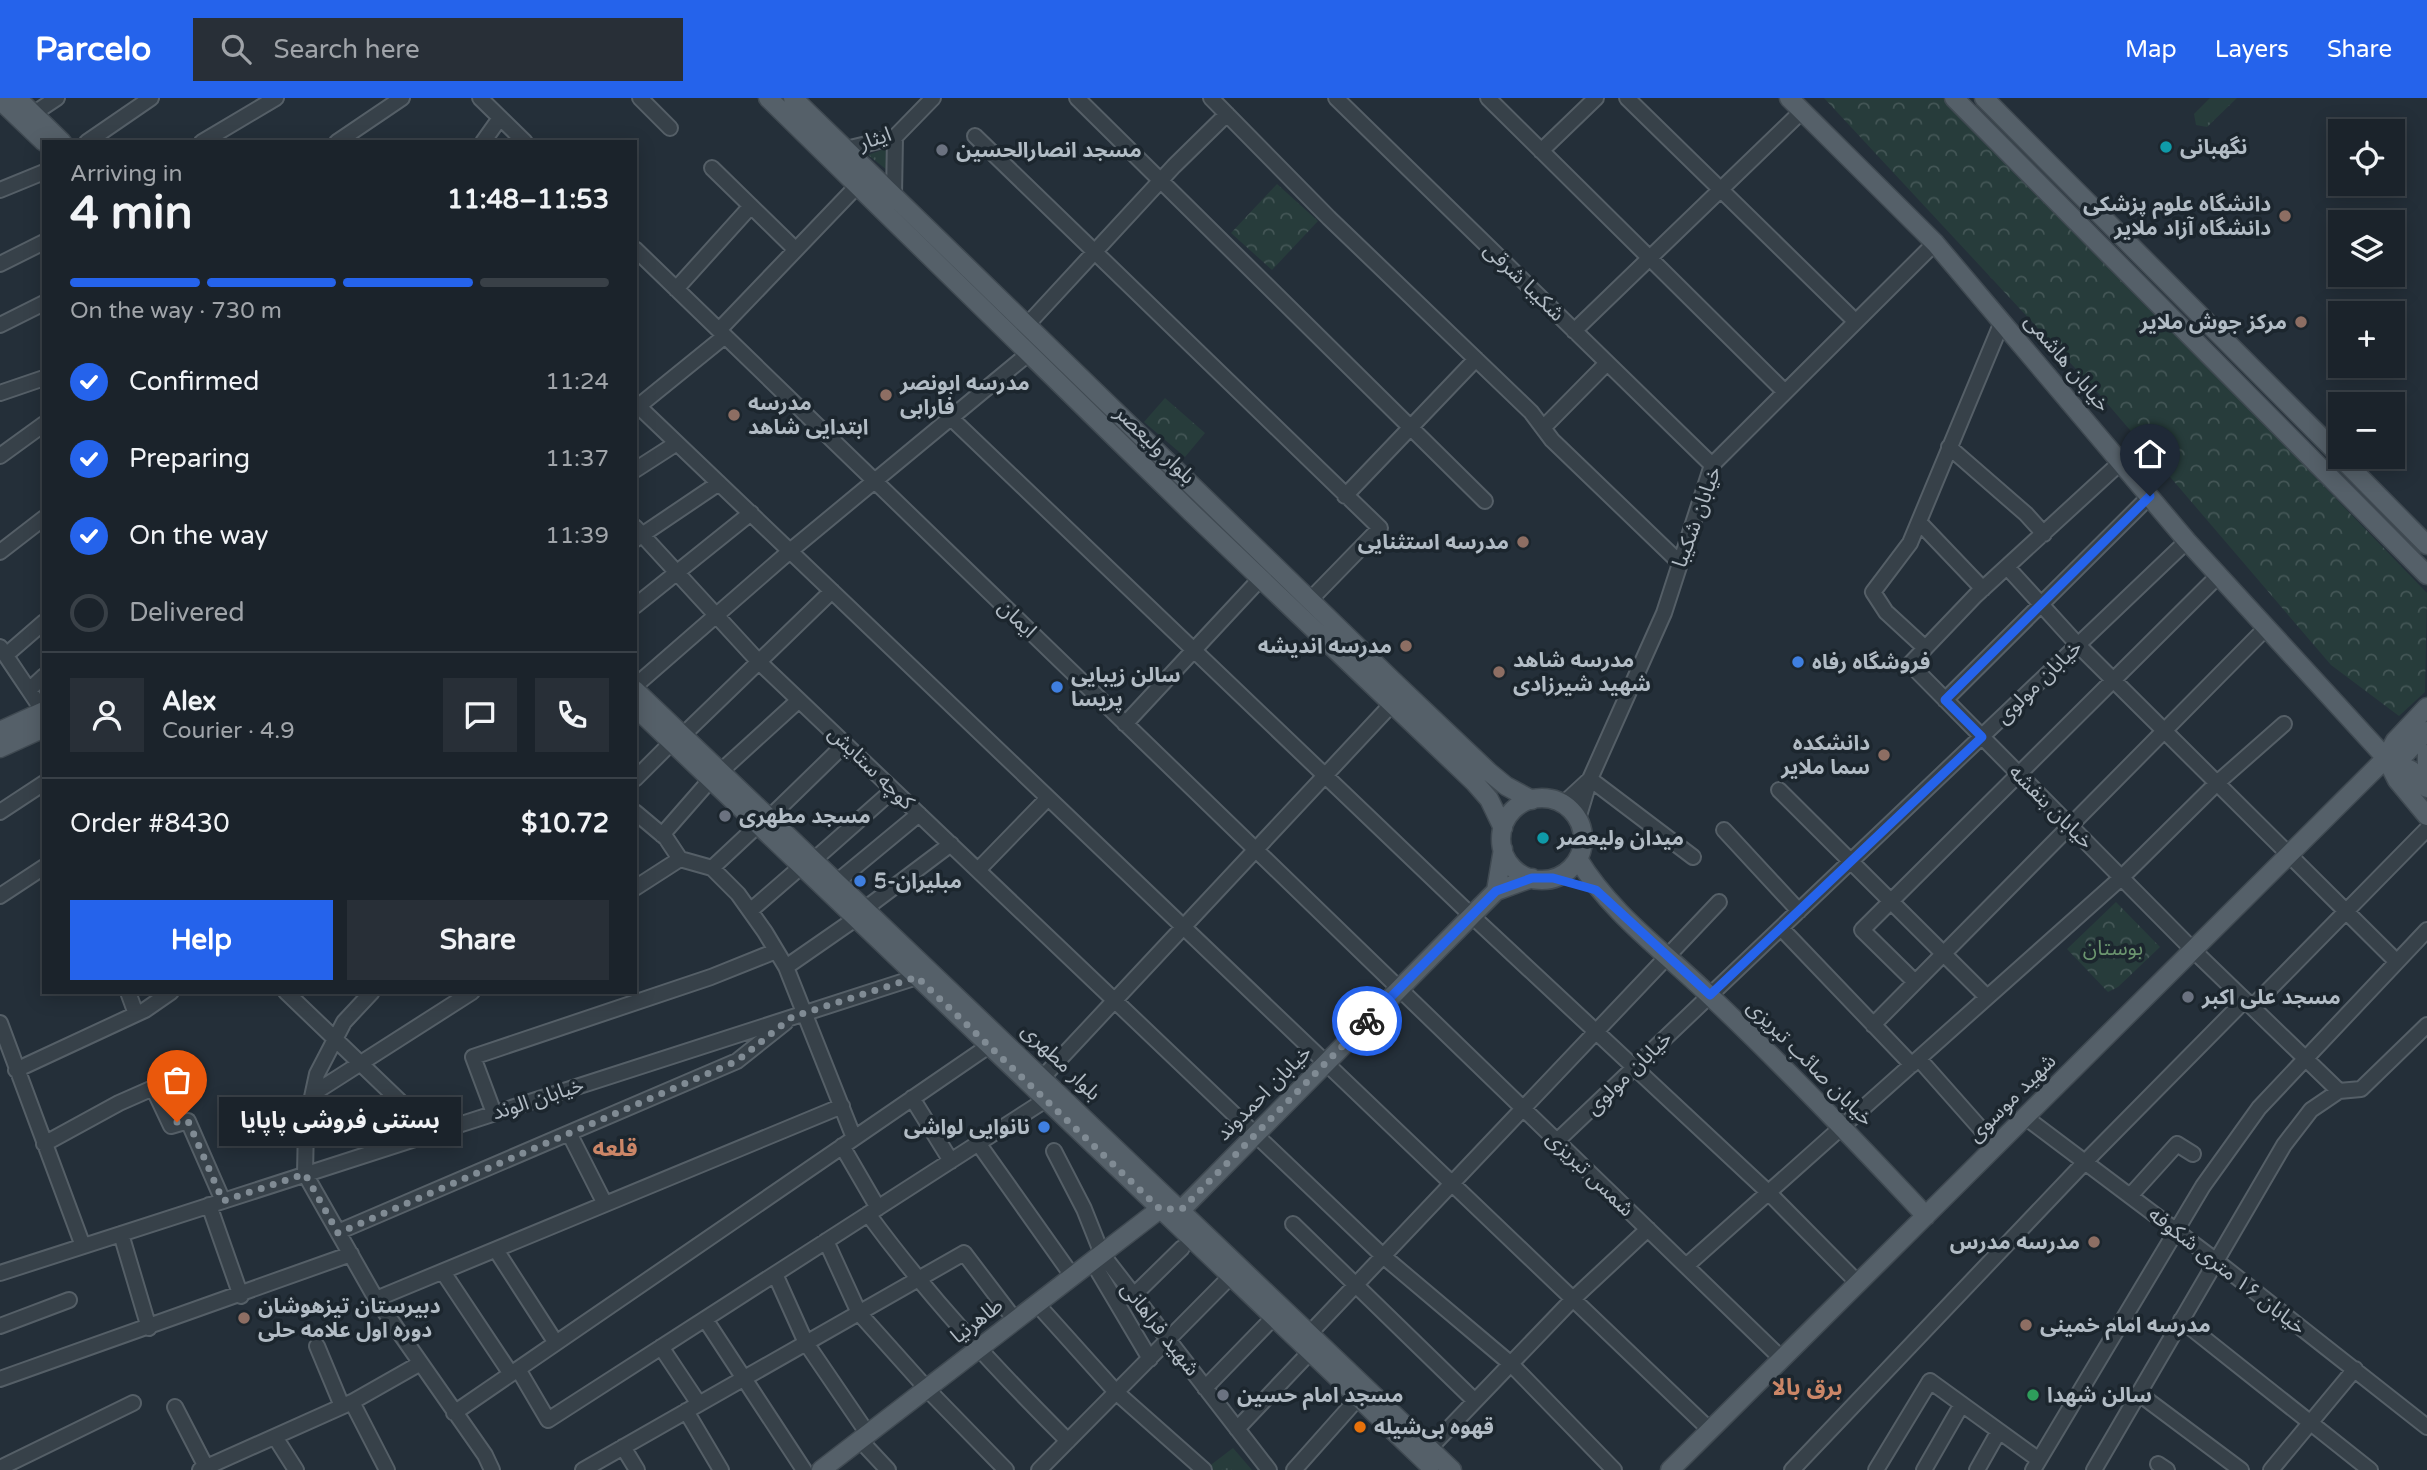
<!DOCTYPE html>
<meta charset="utf-8">
<style>
body{margin:0;font-family:"Varela Round","Noto Sans Arabic",sans-serif;background:#282f37;color:#f1f3f6;height:100vh;display:flex;flex-direction:column;font-size:26px;white-space:nowrap}
*{box-sizing:border-box;margin:0}
p{font-size:23px;color:#a0a4a9}
.icon{flex:none;width:38px;height:38px;fill:none;stroke:currentColor;stroke-width:2;stroke-linecap:round;stroke-linejoin:round}
.map{position:relative;flex:1;overflow:hidden}
.details{position:absolute;left:42px;top:42px;width:595px;height:854px;display:flex;flex-direction:column;background:#1b232b;border-radius:0px;box-shadow:0 4px 18px #0003,0 0 0 2px #394047}
.details>*{flex:none}
.buttons{position:absolute;left:2328px;top:21px;display:grid;gap:14px}
.buttons a{display:grid;place-items:center;width:77px;height:77px;border-radius:0px;background:#1b232b;box-shadow:0 4px 18px #0003,0 0 0 2px #394047;font-size:35px}
.pin{position:absolute;display:grid;place-items:center;width:60px;height:60px;color:#fff;margin:-72px -30px;border-radius:50% 50% 50% 0;rotate:-45deg;box-shadow:0 0 7px #0007}
.pin .icon{rotate:45deg}
.courier{position:absolute;display:grid;place-items:center;width:70px;height:70px;margin:-35px;border:5px solid #2563eb;border-radius:50%;background:#fff;color:#222;box-shadow:0 2px 9px #0007}
.bubble{position:absolute;height:49px;border-radius:0px;background:#1b232b;box-shadow:0 4px 18px #0003,0 0 0 2px #394047;font-size:23px;font-weight:700;line-height:49px;text-align:center}
.summary em{font-style:normal;font-weight:700}
.summary div{display:flex;flex-direction:column-reverse}
.summary{display:flex;align-items:center;justify-content:space-between;height:119px;padding:0 28px}
h1{font-size:46px;font-weight:700;line-height:52px}
.bar{display:grid;grid-template-columns:repeat(4,1fr);gap:10px 7px;align-content:center;height:84px;padding:0 28px}
.bar i{height:9px;border-radius:5px;background:#394047}
.bar .current{background:#2563eb}
.bar p{grid-column:span 4}
.line{display:flex;align-items:center;gap:18px;padding:0 28px;border-top:2px solid #394047}
.line div{flex:1}
.round{display:grid;place-items:center;flex:none;width:74px;height:74px;border-radius:0px;background:#282f37}
ol{padding:0 28px;list-style:none}
li{display:flex;align-items:center;gap:21px;height:77px}
li p{margin-inline-start:auto}
li .icon{padding:7px;border-radius:50%;background:#2563eb;color:#fff;stroke-width:4}
li:last-child{color:#a0a4a9}
li i{width:38px;height:38px;border:4px solid #394047;border-radius:50%}
.primary-button{display:flex;gap:14px;margin-top:auto;padding:14px 28px}
.primary-button a{flex:1;height:80px;border-radius:0px;background:#2563eb;color:#fff;font-size:28px;font-weight:700;line-height:80px;text-align:center}
.primary-button a+a{background:#282f37;color:#f1f3f6}
header{display:flex;align-items:center;gap:42px;box-sizing:border-box;height:98px;padding:0 35px;background:#2563eb;color:#fff}
header strong{font-size:33px}
nav{display:flex;gap:38px;margin-inline-start:auto;font-size:24px}
.search{width:490px;height:63px;background:#282f37;display:flex;align-items:center;gap:18px;box-sizing:border-box;padding:0 24px;border-radius:0px;color:#a0a4a9;font-size:26px}
.map>svg:first-child{display:block}
.grass{fill:url(#grass-tufts)}
.forest{fill:url(#forest-crowns)}
.lines{fill:none;stroke-linecap:round;stroke-linejoin:round}
.minor-casing{stroke:#555f67;stroke-width:18}
.major-casing{stroke:#404a52;stroke-width:21}
.minor{stroke:#374149;stroke-width:14}
.major{stroke:#556069;stroke-width:18}
.done{stroke:#808b94;stroke-width:7;stroke-dasharray:0 12.6}
.route{stroke:#2563eb;stroke-width:9}
.culture-dot{fill:#0f9aa8;stroke:#1c262e;stroke-width:2.5}
.worship-dot{fill:#6b7280;stroke:#1c262e;stroke-width:2.5}
.education-dot{fill:#8d6e63;stroke:#1c262e;stroke-width:2.5}
.shop-dot{fill:#3f7fe0;stroke:#1c262e;stroke-width:2.5}
.leisure-dot{fill:#2e9e5b;stroke:#1c262e;stroke-width:2.5}
.food-dot{fill:#e8710a;stroke:#1c262e;stroke-width:2.5}
.labels{text-anchor:middle;dominant-baseline:central;stroke-width:7;stroke-linejoin:round;paint-order:stroke}
.street-label{font-size:21px;fill:#b2bcc5;stroke:#1c262e}
.poi-label{font-size:21px;font-weight:bold;fill:#b2bcc5;stroke:#1c262e;text-anchor:start}
.park-label{font-size:21px;fill:#6b956f;stroke:#1c262e}
.neighbourhood-label{font-size:23px;font-weight:bold;fill:#cc8667;stroke:#1c262e}
</style>
<header>
<strong>Parcelo</strong>
<div class="search"><svg class="icon" aria-label="search" viewBox="0 0 24 24"><circle cx="10" cy="10" r="6"/><path d="M15 15l6 6"/></svg>Search here</div>
<nav><a>Map</a><a>Layers</a><a>Share</a></nav>
</header>
<div class="map">
<svg width="2427" height="1372" viewBox="0 0 2427 1372">
<defs>
<pattern id="grass-tufts" width="24" height="20" patternUnits="userSpaceOnUse" patternTransform="scale(1.75)"><rect width="24" height="20" fill="#273c3b"/><path d="M3 7l-1-3M5 7V3M7 7l1-3M15 17l-1-3M17 17v-4M19 17l1-3" fill="none" stroke="#445656"/></pattern>
<pattern id="forest-crowns" width="20" height="18" patternUnits="userSpaceOnUse" patternTransform="scale(1.75)"><rect width="20" height="18" fill="#273c3b"/><path d="M2 6a3 3 0 1 1 6 0M12 15a3 3 0 1 1 6 0" fill="none" stroke="#445656"/></pattern>
</defs>
<rect width="100%" height="100%" fill="#242f39"/>
<path class="grass" d="M 2210,0 L 2237,0 L 2207,29 L 2196,27 L 2194,16 Z
M 887,50 L 887,72 L 868,57 Z
M 1233,1350 L 1252,1372 L 1212,1372 L 1208,1369 Z"/>
<path class="forest" d="M 1824,0 L 1943,0 L 2155,213 L 2427,495 L 2425,594 L 2399,618 L 2331,567 L 2100,297 Z
M 1277,86 L 1318,123 L 1272,172 L 1231,135 Z
M 1165,300 L 1205,335 L 1185,359 L 1144,324 Z
M 2116,804 L 2160,849 L 2118,889 L 2108,894 L 2067,851 Z"/>
<g class="lines">
<defs>
<path id="minor" d="M 480,0 L 525,44
M 640,0 L 670,30
M 1077,0 L 1485,403
M 1211,0 L 1329,120 L 1531,314 L 1552,342 L 1680,465
M 1336,0 L 1712,367
M 1488,0 L 1784,293
M 1627,0 L 1855,223
M 33,16 L 57,0
M 975,38 L 1380,430 L 1309,503
M 87,44 L 151,0
M 202,44 L 276,0
M 337,44 L 402,0
M 483,44 L 500,20
M 846,51 L 895,39 L 933,0
M 1541,53 L 1596,0
M 712,70 L 795,151
M 0,92 L 44,74
M 894,97 L 895,39
M 635,151 L 1782,1261
M 0,166 L 44,144
M 676,191 L 751,108
M 0,227 L 44,205
M 1027,227 L 1174,68 L 1227,16
M 719,232 L 857,88
M 1574,233 L 1802,13
M 0,295 L 44,280
M 635,305 L 1710,1332
M 635,311 L 725,238
M 952,321 L 1472,818 L 1769,1095 L 1858,1185
M 1543,330 L 1607,265
M 1949,349 L 2026,416 L 2044,436
M 0,358 L 44,326
M 2121,364 L 1976,497 L 1910,566 L 2193,852 L 2339,993
M 635,372 L 677,345
M 1345,398 L 1476,261
M 1919,424 L 1983,491
M 635,429 L 759,564 L 1383,1158 L 1511,1266 L 1614,1372
M 636,441 L 719,385
M 0,454 L 44,420
M 2007,469 L 2078,547 L 2396,863
M 635,508 L 751,415
M 1923,548 L 1886,514 L 1873,494 L 1910,445 L 2002,224
M 0,549 L 43,613
M 6,557 L 44,524
M 635,588 L 790,453 L 1028,256
M 29,592 L 44,578
M 1945,602 L 2150,398
M 1125,626 L 1261,480
M 683,637 L 832,493
M 721,673 L 799,602
M 635,681 L 672,644
M 1590,681 L 1693,759
M 1779,692 L 1987,899
M 1563,706 L 1589,682
M 0,714 L 44,685
M 635,714 L 666,740 L 680,761 L 712,770 L 738,796 L 765,834 L 786,869 L 854,1040
M 770,719 L 845,646
M 1578,721 L 1590,681 L 1664,515 L 1712,367 L 1935,145
M 1724,732 L 1799,813
M 662,737 L 711,681
M 815,761 L 893,692
M 712,770 L 759,726
M 978,772 L 1048,700
M 838,783 L 919,716
M 635,790 L 680,761
M 0,798 L 44,769
M 866,810 L 951,746
M 750,813 L 803,767
M 1781,830 L 1912,967
M 786,869 L 858,819
M 1915,884 L 1862,832 L 2219,477
M 128,894 L 136,916
M 286,894 L 433,1035
M 372,894 L 344,924 L 317,976 L 306,1027 L 305,1076 L 376,1201 L 485,1357 L 492,1372
M 2252,909 L 2427,731
M 0,925 L 83,1148
M 1873,927 L 2266,530
M 1919,961 L 1996,1048
M 16,972 L 145,912 L 171,894
M 1043,979 L 1391,607
M 314,995 L 472,894
M 912,1000 L 951,1063
M 494,1015 L 473,959 L 711,879 L 776,853
M 2025,1019 L 2215,1162 L 2427,1329
M 569,1035 L 605,1106
M 1557,1043 L 2187,443
M 978,1045 L 1073,1179
M 44,1046 L 119,1005 L 153,990 L 171,1028 L 188,1023 L 223,1103
M 842,1048 L 878,1110
M 1054,1053 L 1084,1111 L 1102,1156 L 1269,1372
M 2130,1098 L 2177,1046 L 2193,1056
M 209,1107 L 241,1198
M 868,1116 C 928,1198 996,1271 1068,1343
M 1293,1126 L 1475,1303
M 338,1134 L 737,963 L 786,924
M 121,1136 L 149,1230
M 826,1143 L 859,1215 L 927,1291 L 1006,1372
M 496,1152 L 556,1245
M 1092,1163 L 1150,1261
M 1686,1168 L 2121,780 L 2217,685 L 2284,626
M 443,1174 L 511,1276
M 0,1175 L 917,879
M 775,1176 L 806,1245 L 868,1336
M 1134,1197 L 1182,1150
M 376,1201 L 842,1008
M 1037,1206 L 1116,1294 L 1204,1372
M 705,1221 L 804,1372
M 2181,1222 L 2370,1372
M 0,1228 L 69,1202
M 1311,1234 L 1719,804
M 317,1248 L 342,1308
M 661,1249 L 699,1306
M 518,1271 L 548,1322 L 1047,1001
M 0,1281 L 351,1156
M 1205,1290 L 1274,1219
M 2138,1295 L 2241,1372
M 352,1304 L 387,1372
M 175,1309 L 206,1369
M 686,1313 L 721,1372
M 454,1315 L 990,947
M 1237,1331 L 1310,1254
M 275,1339 L 296,1372
M 860,1342 L 888,1372
M 623,1349 L 637,1372
M 1429,1351 L 1573,1201 L 1648,1131
M 2158,1366 L 2167,1372
M 0,1370 L 133,1305
M 200,1372 L 352,1304 L 419,1266
M 583,1372 L 964,1155 L 1015,1222
M 1039,1372 L 1231,1178
M 1294,1372 L 1358,1300
M 1792,1372 L 2085,1064 L 2245,902
M 1876,1372 L 1930,1283 L 2039,1362
M 1924,1372 L 1962,1306
M 1977,1372 L 1999,1333
M 2033,1372 L 2203,1088 L 2259,1010 L 2427,832
M 2094,1372 L 2284,1047 L 2311,1012 L 2339,993 L 2361,991 L 2427,927
M 2271,1372 L 2355,1271"/>
<path id="major" d="M 17,0 L 62,44
M 768,0 L 1191,414 L 1475,685 L 1489,701 L 1503,730
M 793,0 L 1390,580 L 1489,674 L 1506,688 L 1532,702
M 1789,0 L 1935,145 L 2187,443 L 2386,660 L 2397,682 L 2427,718
M 1954,0 L 2427,477
M 1984,0 L 2340,358
M 0,2 L 44,44
M 2340,359 L 2427,447
M 635,592 L 1452,1372
M 635,609 L 1430,1368
M 0,633 L 44,613
M 0,650 L 44,630
M 2427,656 L 2427,678
M 2386,660 L 2411,672 L 2427,690
M 2386,660 L 2406,655 L 2427,633
M1501 741a41 41 0 1 1 82 0a41 41 0 1 1-82 0Z
M 1578,761 C 1611,816 1665,854 1710,898 C 1785,969 1856,1043 1926,1118
M 1496,793 L 1503,751
M 821,1372 L 1160,1111 L 1182,1111 L 1496,793 L 1532,780
M 1670,1372 L 2386,660 L 2395,643 L 2427,609"/>
</defs>
<use href="#minor" class="minor-casing"/>
<use href="#major" class="major-casing"/>
<use href="#minor" class="minor"/>
<use href="#major" class="major"/>
</g>
<g class="lines">
<path class="done" d="M 177,1024 L 188,1023 L 223,1103 L 305,1076 L 338,1135 L 737,963 L 792,919 L 917,879 L 1160,1111 L 1182,1111 L 1367,923"/>
<path class="route" d="M 1367,923 L 1496,793 L 1532,780 L 1553,780 L 1596,792 L 1710,897 L 1982,639 L 1945,602 L 2150,398"/>
</g>
<g class="culture-dot">
<circle cx="2166" cy="49" r="7"/>
<circle cx="1543" cy="740" r="7"/>
</g>
<g class="worship-dot">
<circle cx="942" cy="52" r="7"/>
<circle cx="725" cy="718" r="7"/>
<circle cx="2188" cy="899" r="7"/>
<circle cx="1223" cy="1297" r="7"/>
</g>
<g class="education-dot">
<circle cx="2285" cy="118" r="7"/>
<circle cx="2301" cy="224" r="7"/>
<circle cx="886" cy="297" r="7"/>
<circle cx="734" cy="317" r="7"/>
<circle cx="1523" cy="444" r="7"/>
<circle cx="1406" cy="548" r="7"/>
<circle cx="1499" cy="574" r="7"/>
<circle cx="1884" cy="657" r="7"/>
<circle cx="2094" cy="1144" r="7"/>
<circle cx="244" cy="1220" r="7"/>
<circle cx="2026" cy="1227" r="7"/>
</g>
<g class="shop-dot">
<circle cx="1798" cy="564" r="7"/>
<circle cx="1057" cy="589" r="7"/>
<circle cx="860" cy="783" r="7"/>
<circle cx="1044" cy="1029" r="7"/>
</g>
<circle class="leisure-dot" cx="2033" cy="1297" r="7"/>
<circle class="food-dot" cx="1360" cy="1329" r="7"/>
<g class="labels">
<g class="street-label">
<text transform="translate(875 41) rotate(-19)">ایثار</text>
<text transform="translate(1524 184) rotate(44)">شکیبا شرقی</text>
<text transform="translate(2067 265) rotate(50)">خیابان هاشمی</text>
<text transform="translate(1155 347) rotate(44)">بلوار ولیعصر</text>
<text transform="translate(1697 419) rotate(-70)">خیابان شکیبا</text>
<text transform="translate(1017 521) rotate(44)">ایمان</text>
<text transform="translate(2039 584) rotate(-44)">خیابان مولوی</text>
<text transform="translate(871 670) rotate(44)">کوچه ستایش</text>
<text transform="translate(2051 709) rotate(45)">خیابان بنفشه</text>
<text transform="translate(1061 964) rotate(44)">بلوار مطهری</text>
<text transform="translate(1810 965) rotate(45)">خیابان صائب تبریزی</text>
<text transform="translate(1629 975) rotate(-44)">خیابان مولوی</text>
<text transform="translate(1264 995) rotate(-45)">خیابان احمدوند</text>
<text transform="translate(2012 1000) rotate(-45)">شهید موسوی</text>
<text transform="translate(538 1001) rotate(-18)">خیابان الوند</text>
<text transform="translate(1590 1076) rotate(44)">شمس تبریزی</text>
<text transform="translate(2227 1173) rotate(38)">خیابان ۱۶ متری شکوفه</text>
<text transform="translate(977 1223) rotate(-38)">طاهرنیا</text>
<text transform="translate(1160 1231) rotate(52)">شهید فراهانی</text>
</g>
<g class="poi-label">
<text x="2180" y="49">نگهبانی</text>
<text x="956" y="52">مسجد انصارالحسین</text>
<text x="2271" y="106" text-anchor="end">دانشگاه علوم پزشکی<tspan x="2271" dy="24">دانشگاه آزاد ملایر</tspan></text>
<text x="2287" y="224" text-anchor="end">مرکز جوش ملایر</text>
<text x="900" y="285">مدرسه ابونصر<tspan x="900" dy="24">فارابی</tspan></text>
<text x="748" y="305">مدرسه<tspan x="748" dy="24">ابتدایی شاهد</tspan></text>
<text x="1509" y="444" text-anchor="end">مدرسه استثنایی</text>
<text x="1392" y="548" text-anchor="end">مدرسه اندیشه</text>
<text x="1513" y="562">مدرسه شاهد<tspan x="1513" dy="24">شهید شیرزادی</tspan></text>
<text x="1812" y="564">فروشگاه رفاه</text>
<text x="1071" y="577">سالن زیبایی<tspan x="1071" dy="24">پریسا</tspan></text>
<text x="1870" y="645" text-anchor="end">دانشکده<tspan x="1870" dy="24">سما ملایر</tspan></text>
<text x="739" y="718">مسجد مطهری</text>
<text x="1557" y="740">میدان ولیعصر</text>
<text x="874" y="783">مبلیران-5</text>
<text x="2202" y="899">مسجد علی اکبر</text>
<text x="1030" y="1029" text-anchor="end">نانوایی لواشی</text>
<text x="2080" y="1144" text-anchor="end">مدرسه مدرس</text>
<text x="258" y="1208">دبیرستان تیزهوشان<tspan x="258" dy="24">دوره اول علامه حلی</tspan></text>
<text x="2040" y="1227">مدرسه امام خمینی</text>
<text x="1237" y="1297">مسجد امام حسین</text>
<text x="2047" y="1297">سالن شهدا</text>
<text x="1374" y="1329">قهوه بی‌شیله</text>
</g>
<g class="park-label">
<text x="2113" y="850">بوستان</text>
</g>
<g class="neighbourhood-label">
<text x="615" y="1051">قلعه</text>
<text x="1807" y="1290">برق بالا</text>
</g>
</g>
</svg>
<div class="buttons">
<a><svg class="icon" aria-label="locate" viewBox="0 0 24 24"><circle cx="12" cy="12" r="6"/><path d="M12 2v4M12 18v4M2 12h4M18 12h4"/></svg></a>
<a><svg class="icon" aria-label="layers" viewBox="0 0 24 24"><path d="M12 4l9 5-9 5-9-5zM3 14l9 5 9-5"/></svg></a>
<a>+</a>
<a>−</a>
</div>
<div class="pin" style="left:177px;top:1024px;background:#ea580c"><svg class="icon" aria-label="bag" viewBox="0 0 24 24"><path d="M5 8h14l-1 12H6zM9 8a3 3 0 0 1 6 0"/></svg></div>
<div class="pin" style="left:2150px;top:398px;background:#1f2937"><svg class="icon" aria-label="home" viewBox="0 0 24 24"><path d="M3 11l9-7 9 7M6 9v11h12V9"/></svg></div>
<div class="courier" style="left:1367px;top:923px"><svg class="icon" aria-label="bike" viewBox="0 0 24 24"><circle cx="6" cy="16" r="4"/><circle cx="18" cy="16" r="4"/><path d="M6 16l4-8h5l3 8M10 8l3 8H6M13 5h3"/></svg></div>
<div class="bubble" style="left:219px;top:999px;width:242px">بستنی فروشی پاپایا</div>
<section class="details">
<div class="summary"><div><h1>4 min</h1><p>Arriving in</p></div><em>11:48–11:53</em></div>
<div class="bar"><i class="current"></i><i class="current"></i><i class="current"></i><i></i><p>On the way · 730 m</p></div>
<ol>
<li><svg class="icon" aria-label="check" viewBox="0 0 24 24"><path d="M5 12l5 5 9-10"/></svg>Confirmed<p>11:24</p></li>
<li><svg class="icon" aria-label="check" viewBox="0 0 24 24"><path d="M5 12l5 5 9-10"/></svg>Preparing<p>11:37</p></li>
<li><svg class="icon" aria-label="check" viewBox="0 0 24 24"><path d="M5 12l5 5 9-10"/></svg>On the way<p>11:39</p></li>
<li><i></i>Delivered</li>
</ol>
<div class="line" style="height:126px"><a class="round"><svg class="icon" aria-label="person" viewBox="0 0 24 24"><circle cx="12" cy="8" r="4"/><path d="M4 21q1-7 8-7t8 7"/></svg></a><div><b>Alex</b><p>Courier · 4.9</p></div><a class="round"><svg class="icon" aria-label="chat" viewBox="0 0 24 24"><path d="M4 5h16v11H9l-5 4z"/></svg></a><a class="round"><svg class="icon" aria-label="phone" viewBox="0 0 24 24"><path d="M5 4h4l2 5-3 2q2 4 5 5l2-3 5 2v4C11 20 4 13 5 4z"/></svg></a></div>
<div class="line" style="height:91px"><div>Order #8430</div><b>$10.72</b></div>
<div class="primary-button"><a>Help</a><a>Share</a></div>
</section>
</div>
